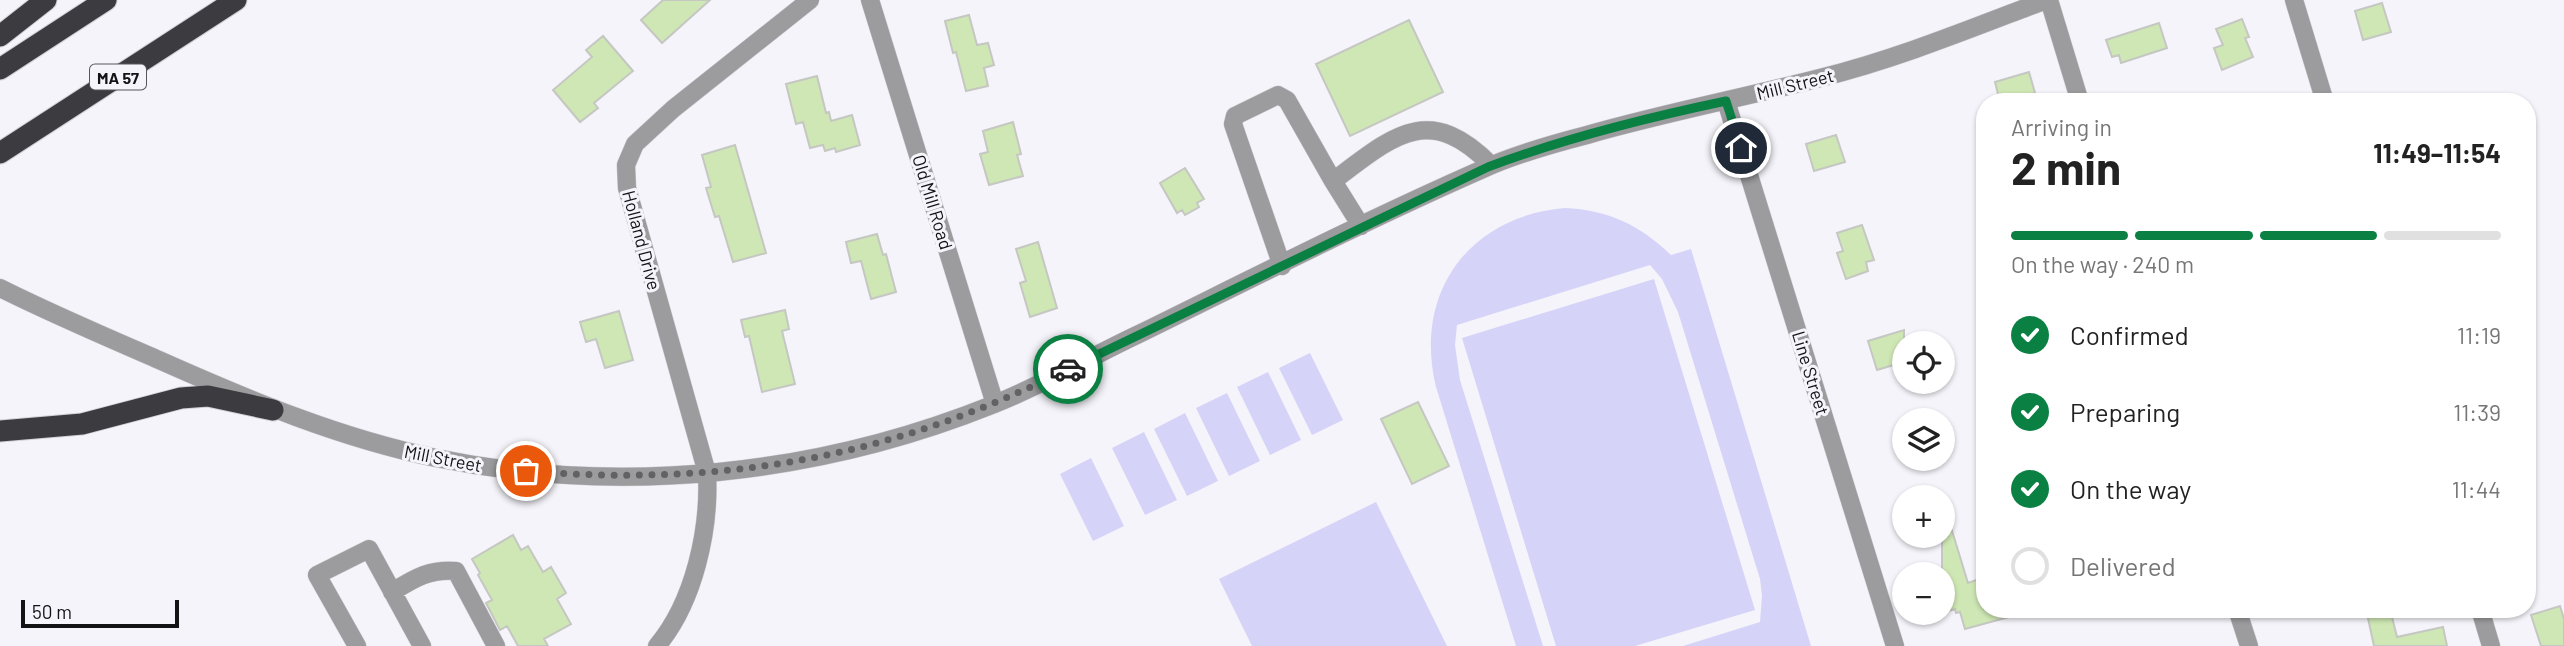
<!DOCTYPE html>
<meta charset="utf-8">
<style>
body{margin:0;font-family:Barlow,sans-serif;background:#f2f2f2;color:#222;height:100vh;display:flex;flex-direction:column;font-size:26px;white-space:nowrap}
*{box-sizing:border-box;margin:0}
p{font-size:23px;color:#767676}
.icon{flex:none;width:38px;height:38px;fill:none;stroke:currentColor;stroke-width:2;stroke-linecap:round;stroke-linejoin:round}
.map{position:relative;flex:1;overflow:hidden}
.side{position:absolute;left:1976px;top:93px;width:560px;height:525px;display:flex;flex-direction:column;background:#fff;border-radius:28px;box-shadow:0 2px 5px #0004}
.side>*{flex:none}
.tools{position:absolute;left:1892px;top:331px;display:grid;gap:14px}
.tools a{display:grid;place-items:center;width:63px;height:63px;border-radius:50%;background:#fff;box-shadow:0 2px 5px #0004;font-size:35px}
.scale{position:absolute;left:21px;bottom:18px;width:158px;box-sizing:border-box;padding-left:7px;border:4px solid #131315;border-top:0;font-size:19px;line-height:24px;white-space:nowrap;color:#131315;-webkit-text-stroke:5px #f5f4fa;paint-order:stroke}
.pin{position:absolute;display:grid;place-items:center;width:60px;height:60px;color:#fff;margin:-30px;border:4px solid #fff;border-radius:50%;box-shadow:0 2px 7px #0007}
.courier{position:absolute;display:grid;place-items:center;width:70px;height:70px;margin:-35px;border:5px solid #0b8043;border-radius:50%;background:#fff;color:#222;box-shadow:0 2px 9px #0007}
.summary em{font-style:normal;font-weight:700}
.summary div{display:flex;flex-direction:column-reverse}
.summary{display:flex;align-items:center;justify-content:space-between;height:119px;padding:0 35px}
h1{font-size:46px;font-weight:700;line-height:52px}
.bar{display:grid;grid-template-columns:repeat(4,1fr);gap:10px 7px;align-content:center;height:84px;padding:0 35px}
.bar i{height:9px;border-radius:5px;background:#e0e0e0}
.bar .on{background:#0b8043}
.bar p{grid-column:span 4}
ol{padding:0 35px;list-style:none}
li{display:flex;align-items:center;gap:21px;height:77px}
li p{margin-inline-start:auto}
li .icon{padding:7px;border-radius:50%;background:#0b8043;color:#fff;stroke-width:4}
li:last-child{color:#767676}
li i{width:38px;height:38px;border:4px solid #e0e0e0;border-radius:50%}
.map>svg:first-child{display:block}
.green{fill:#d6d3f9}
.building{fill:#cfe7b4;stroke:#c5c7c2;stroke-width:2}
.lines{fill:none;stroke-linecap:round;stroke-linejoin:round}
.minor-casing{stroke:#d1d0d5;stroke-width:19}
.highway-casing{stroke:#d1d0d5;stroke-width:23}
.minor{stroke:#9c9c9f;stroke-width:18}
.highway{stroke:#3c3c40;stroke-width:21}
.done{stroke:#626265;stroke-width:7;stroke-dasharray:0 12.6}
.route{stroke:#0b8043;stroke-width:9}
.labels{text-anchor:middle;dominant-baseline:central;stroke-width:6;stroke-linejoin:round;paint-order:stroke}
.shield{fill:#f5f4fa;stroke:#57565a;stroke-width:2}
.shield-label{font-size:16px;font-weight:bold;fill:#131315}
.street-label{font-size:18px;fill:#131315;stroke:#f5f4fa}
</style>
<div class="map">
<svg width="2564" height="646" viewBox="0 0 2564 646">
<rect width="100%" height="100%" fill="#f5f4fa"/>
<path class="green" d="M 1565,208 C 1608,210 1640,225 1671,255 L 1691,249 L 1811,646 L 1683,646 L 1760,622 L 1762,596 L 1760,579 L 1678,312 L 1662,279 L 1650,265 L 1457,325 L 1455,345 L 1460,380 L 1543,646 L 1516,646 L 1436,387 C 1413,293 1469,216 1565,208 Z
M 1654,279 L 1755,610 L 1635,646 L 1556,646 L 1462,338 Z
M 1310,353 L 1343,420 L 1312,435 L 1279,368 Z
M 1268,372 L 1301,440 L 1270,455 L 1237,387 Z
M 1227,393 L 1260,461 L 1229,476 L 1196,408 Z
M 1185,413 L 1218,481 L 1187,496 L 1154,429 Z
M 1144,432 L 1177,500 L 1145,515 L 1112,448 Z
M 1091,458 L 1124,526 L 1093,541 L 1060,474 Z
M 1376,502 L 1447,646 L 1252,646 L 1219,579 Z"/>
<path class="building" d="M 663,0 L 710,0 L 662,43 L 641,20 Z
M 2382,3 L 2391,32 L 2363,40 L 2355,11 Z
M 969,15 L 977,45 L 988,43 L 994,65 L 984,68 L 988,86 L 966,91 L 956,52 L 953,53 L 945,21 Z
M 2242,19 L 2249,37 L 2245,38 L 2253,57 L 2222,70 L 2214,48 L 2223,45 L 2216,29 Z
M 1409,20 L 1443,92 L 1350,136 L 1316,64 Z
M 2159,23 L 2167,48 L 2121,63 L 2119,55 L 2112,57 L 2106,40 Z
M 603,36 L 633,71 L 594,103 L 598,108 L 580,122 L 553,90 L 592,57 L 586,50 Z
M 2029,72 L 2035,93 L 2031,94 L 2033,102 L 2000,102 L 1995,82 Z
M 817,76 L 826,113 L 829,112 L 831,121 L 852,115 L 860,145 L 836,152 L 835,148 L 825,151 L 823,145 L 810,148 L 803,122 L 796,124 L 786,84 Z
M 1013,122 L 1021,154 L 1017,155 L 1023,176 L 989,185 L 980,154 L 988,152 L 983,131 Z
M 1836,135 L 1845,162 L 1814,171 L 1806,144 Z
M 735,145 L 766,253 L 733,262 L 719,216 L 715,217 L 706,188 L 711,187 L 702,155 Z
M 1185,168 L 1204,199 L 1197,203 L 1199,207 L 1185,215 L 1182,210 L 1177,213 L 1160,183 Z
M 1862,225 L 1874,260 L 1866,262 L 1868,271 L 1846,279 L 1837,253 L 1843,251 L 1837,233 Z
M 877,234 L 883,255 L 886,254 L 896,292 L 871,299 L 861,261 L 851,263 L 846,242 Z
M 1038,242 L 1057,308 L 1030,317 L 1020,283 L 1026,281 L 1016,249 Z
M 785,310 L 789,329 L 782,331 L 795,384 L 762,392 L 749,336 L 745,337 L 741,320 Z
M 619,311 L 633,360 L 605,368 L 596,339 L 586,342 L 580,322 Z
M 1904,330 L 1904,362 L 1877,370 L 1868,341 Z
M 1418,402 L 1449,466 L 1412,484 L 1381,419 Z
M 1942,511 L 1946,511 L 1968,583 L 1979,579 L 1984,599 L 1984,609 L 2020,609 L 2020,614 L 1965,629 L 1960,612 L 1956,613 L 1955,609 L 1942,613 Z
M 513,535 L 521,550 L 528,546 L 543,572 L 551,567 L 566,593 L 557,599 L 571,624 L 544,639 L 548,646 L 518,646 L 507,626 L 500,630 L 486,603 L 492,600 L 478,575 L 480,573 L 472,559 Z
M 2560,606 L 2564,619 L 2564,646 L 2541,646 L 2531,615 Z
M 2366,609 L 2390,609 L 2397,637 L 2443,627 L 2447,646 L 2374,646 Z"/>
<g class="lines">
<defs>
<path id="minor" d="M 870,0 L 995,404
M 2049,0 L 2080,102
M 2294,0 L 2325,102
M 1726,101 L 1895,646
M 1333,181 L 1361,226
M 1282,266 L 1233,124 L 1235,116 L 1278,95 L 1287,100 L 1333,181 C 1392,137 1428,101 1491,165
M 0,288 C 52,314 106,337 159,360 C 249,400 339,438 436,458 C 622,496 817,475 992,405 C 1043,385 1090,357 1139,334 C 1253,278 1367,220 1483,169 C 1516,154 1552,144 1587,135 C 1664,113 1742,98 1820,78 C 1897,59 1972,28 2046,0
M 392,592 C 415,578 429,569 456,571 L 496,646
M 2237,609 L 2249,646
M 2480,609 L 2491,646
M 357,646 L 317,575 L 369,549 L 422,646
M 657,646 C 694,602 710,530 707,473 L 627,188 L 626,165 L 635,144 L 673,109 L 810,0"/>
<path id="highway" d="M 0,36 L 46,0
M 0,69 L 106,0
M 0,153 L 236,0
M 0,431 L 82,424 L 181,398 L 208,396 L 273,410"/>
</defs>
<use href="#minor" class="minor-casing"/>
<use href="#highway" class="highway-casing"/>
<use href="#minor" class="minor"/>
<use href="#highway" class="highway"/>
</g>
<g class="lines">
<path class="done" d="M 526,471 C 723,487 891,458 1068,369"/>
<path class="route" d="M 1068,369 L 1488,167 C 1565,138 1645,118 1726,101 L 1741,148"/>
</g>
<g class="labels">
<rect class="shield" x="90" y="64.5" width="56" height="25" rx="5"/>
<g class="shield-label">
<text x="118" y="77">MA 57</text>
</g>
<g class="street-label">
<text transform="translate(1795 84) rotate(-14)">Mill Street</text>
<text transform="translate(933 202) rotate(73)">Old Mill Road</text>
<text transform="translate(642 240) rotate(75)">Holland Drive</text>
<text transform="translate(1811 373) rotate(73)">Line Street</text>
<text transform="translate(443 458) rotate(11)">Mill Street</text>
</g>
</g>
</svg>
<div class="tools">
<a><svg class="icon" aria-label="locate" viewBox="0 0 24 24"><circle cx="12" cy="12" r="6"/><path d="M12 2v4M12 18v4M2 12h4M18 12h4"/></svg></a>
<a><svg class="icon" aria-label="layers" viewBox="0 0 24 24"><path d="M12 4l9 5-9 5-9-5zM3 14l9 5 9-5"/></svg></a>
<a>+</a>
<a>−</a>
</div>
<div class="scale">50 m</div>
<div class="pin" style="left:526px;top:471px;background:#ea580c"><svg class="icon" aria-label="bag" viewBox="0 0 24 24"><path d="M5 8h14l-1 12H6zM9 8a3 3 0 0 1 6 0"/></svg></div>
<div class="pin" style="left:1741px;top:148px;background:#1f2937"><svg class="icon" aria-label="home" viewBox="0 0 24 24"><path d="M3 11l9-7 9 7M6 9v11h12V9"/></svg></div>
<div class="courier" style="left:1068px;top:369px"><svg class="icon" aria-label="car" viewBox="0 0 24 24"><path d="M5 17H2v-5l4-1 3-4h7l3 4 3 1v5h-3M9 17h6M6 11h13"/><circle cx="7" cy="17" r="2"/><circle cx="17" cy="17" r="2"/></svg></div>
<section class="side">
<div class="summary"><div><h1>2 min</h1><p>Arriving in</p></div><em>11:49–11:54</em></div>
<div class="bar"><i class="on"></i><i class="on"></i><i class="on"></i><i></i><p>On the way · 240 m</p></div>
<ol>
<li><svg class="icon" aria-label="check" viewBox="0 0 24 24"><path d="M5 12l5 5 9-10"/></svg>Confirmed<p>11:19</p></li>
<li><svg class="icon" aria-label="check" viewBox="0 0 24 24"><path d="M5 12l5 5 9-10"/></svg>Preparing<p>11:39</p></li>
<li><svg class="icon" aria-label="check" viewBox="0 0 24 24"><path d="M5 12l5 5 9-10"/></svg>On the way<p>11:44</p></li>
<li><i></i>Delivered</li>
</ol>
</section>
</div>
